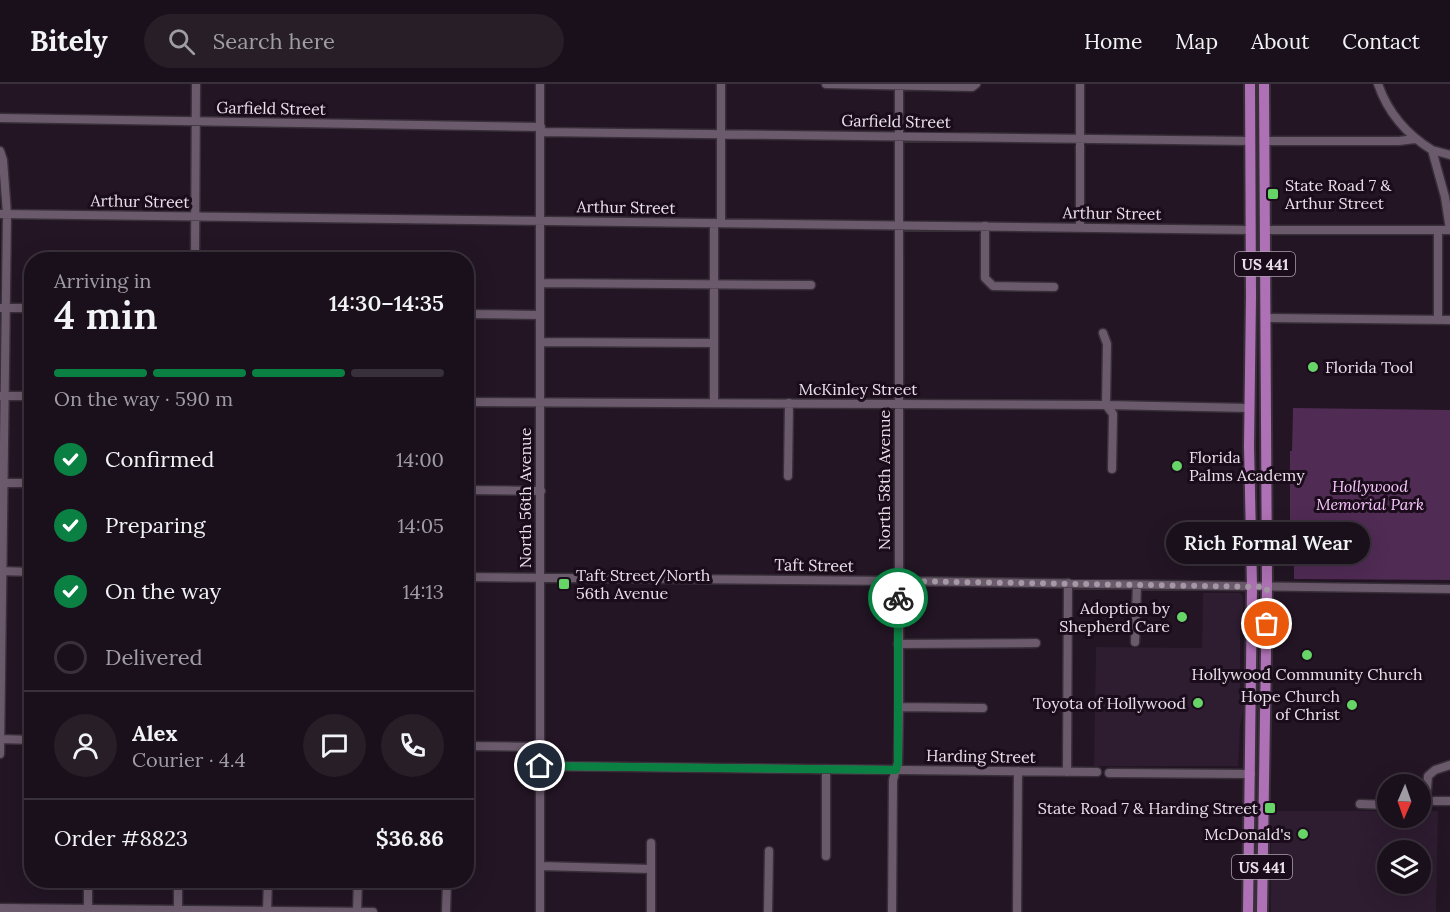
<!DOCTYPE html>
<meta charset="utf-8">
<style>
body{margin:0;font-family:Lora,serif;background:#271e28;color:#f1f3f6;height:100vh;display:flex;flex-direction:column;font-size:22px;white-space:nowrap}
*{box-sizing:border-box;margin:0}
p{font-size:20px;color:#9f9da3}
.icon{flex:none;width:33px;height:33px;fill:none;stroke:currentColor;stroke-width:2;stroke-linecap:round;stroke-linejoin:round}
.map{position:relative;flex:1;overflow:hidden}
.sheet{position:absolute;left:24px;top:168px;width:450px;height:636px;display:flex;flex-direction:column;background:#1a101b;border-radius:24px;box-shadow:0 6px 24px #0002,0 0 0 2px #38303a}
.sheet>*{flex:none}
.needle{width:39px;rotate:182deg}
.fabs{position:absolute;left:1377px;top:690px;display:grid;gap:12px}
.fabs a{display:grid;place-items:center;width:54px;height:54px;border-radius:50%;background:#1a101b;box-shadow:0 6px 24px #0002,0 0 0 2px #38303a;font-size:30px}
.pin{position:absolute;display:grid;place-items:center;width:51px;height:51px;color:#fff;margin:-26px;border:3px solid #fff;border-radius:50%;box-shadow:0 2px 6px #0007}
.courier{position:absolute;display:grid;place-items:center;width:60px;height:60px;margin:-30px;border:4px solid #0b8043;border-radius:50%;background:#fff;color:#222;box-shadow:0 2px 8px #0007}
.bubble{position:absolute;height:42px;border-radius:21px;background:#1a101b;box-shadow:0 6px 24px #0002,0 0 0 2px #38303a;font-size:20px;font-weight:600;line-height:42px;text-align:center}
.headline em{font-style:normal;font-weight:600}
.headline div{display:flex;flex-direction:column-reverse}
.headline{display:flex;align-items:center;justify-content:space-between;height:102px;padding:0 30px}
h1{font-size:39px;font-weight:600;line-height:45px}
.bar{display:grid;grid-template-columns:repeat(4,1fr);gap:9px 6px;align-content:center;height:72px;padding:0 30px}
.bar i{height:8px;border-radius:4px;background:#38303a}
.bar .current{background:#0b8043}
.bar p{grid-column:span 4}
.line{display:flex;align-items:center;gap:15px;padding:0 30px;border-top:2px solid #38303a}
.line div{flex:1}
.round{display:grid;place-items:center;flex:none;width:63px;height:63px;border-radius:32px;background:#271e28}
ol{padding:0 30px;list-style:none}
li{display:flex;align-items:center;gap:18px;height:66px}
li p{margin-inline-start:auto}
li .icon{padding:6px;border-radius:50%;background:#0b8043;color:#fff;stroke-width:4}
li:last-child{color:#9f9da3}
li i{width:33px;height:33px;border:3px solid #38303a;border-radius:50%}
header{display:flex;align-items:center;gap:36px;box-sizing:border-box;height:84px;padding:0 30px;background:#1a101b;border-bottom:2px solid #38303a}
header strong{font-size:28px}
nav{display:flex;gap:33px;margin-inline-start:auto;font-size:21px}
.search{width:420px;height:54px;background:#271e28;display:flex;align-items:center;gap:15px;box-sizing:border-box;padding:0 21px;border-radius:33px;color:#9f9da3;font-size:22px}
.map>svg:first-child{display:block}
.built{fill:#2e1c30;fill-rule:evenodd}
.green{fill:#502b54}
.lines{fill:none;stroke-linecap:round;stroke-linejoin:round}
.minor-casing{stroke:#382f39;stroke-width:11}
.major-casing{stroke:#382f39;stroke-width:14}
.minor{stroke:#6b5a6c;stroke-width:8}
.major{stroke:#af71b5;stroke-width:10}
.done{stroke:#a499a5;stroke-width:6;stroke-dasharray:0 10.8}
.route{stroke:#0b8043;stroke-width:8}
.poi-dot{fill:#66d467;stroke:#1a0c1b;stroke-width:2}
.labels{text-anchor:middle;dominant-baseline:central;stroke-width:6;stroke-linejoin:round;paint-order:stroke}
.shield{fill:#1a0c1b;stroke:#aca0ad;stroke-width:1.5}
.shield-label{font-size:15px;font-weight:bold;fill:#eae0eb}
.street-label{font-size:16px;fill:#eae0eb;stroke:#1a0c1b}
.poi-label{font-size:16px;fill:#eae0eb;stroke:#1a0c1b;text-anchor:end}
.park-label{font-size:16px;font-style:italic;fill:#fbc7ff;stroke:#1a0c1b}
</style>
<header>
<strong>Bitely</strong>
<div class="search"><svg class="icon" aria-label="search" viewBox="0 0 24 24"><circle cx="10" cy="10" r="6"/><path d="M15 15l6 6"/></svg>Search here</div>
<nav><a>Home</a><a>Map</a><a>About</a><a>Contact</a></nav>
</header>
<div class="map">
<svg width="1450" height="828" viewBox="0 0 1450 828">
<rect width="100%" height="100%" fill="#231524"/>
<path class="built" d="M 1203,509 L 1240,509 L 1243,513 L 1243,530 L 1240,543 L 1240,609 L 1243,614 L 1243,628 L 1240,642 L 1238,682 L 1094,682 L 1096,563 L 1202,564 Z
M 1271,727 L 1387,727 L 1388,734 L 1420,734 L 1421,727 L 1438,727 L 1436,828 L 1271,828 ZM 1388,766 L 1420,766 L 1420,800 L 1388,800 Z"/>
<path class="green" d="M 1293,324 L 1450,326 L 1450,496 L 1294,495 L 1294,456 L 1290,456 L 1290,367 L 1292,367 Z"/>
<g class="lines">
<defs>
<path id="minor" d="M 826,0 L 972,3 L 976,0
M 1378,0 C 1388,29 1406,50 1432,66 L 1445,113 L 1450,146
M 0,34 L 541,43
M 541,48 L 1250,57
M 1264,57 L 1399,57 L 1415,55
M 1432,66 L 1450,71
M 0,67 L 3,76 L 7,130 L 0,670
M 0,130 L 1251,146
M 714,139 L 714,319
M 721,139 L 721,0
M 985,142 L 985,194 L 993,202 L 1054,203
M 1080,143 L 1080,0
M 1265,146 L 1450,146
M 1438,146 L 1438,236
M 195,176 L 196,0
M 541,199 L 811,201
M 0,224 L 32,224
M 466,230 L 540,231
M 1265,234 L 1450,236
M 1103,249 L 1107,260 L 1106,321 L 1113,330 L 1112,385
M 541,258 L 714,259
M 0,312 L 32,312
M 466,318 L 1106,321 L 1249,324
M 788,392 L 789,319
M 0,399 L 32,399
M 466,406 L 541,407
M 0,487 L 32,488
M 466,493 L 898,497 L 1450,505
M 1135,558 L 1137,501
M 898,560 L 1036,559
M 899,623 L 983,624
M 0,655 L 32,656
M 466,662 L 540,663
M 540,682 L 1097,688
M 1067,688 L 1068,499
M 1109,689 L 1251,690
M 1435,717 L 1450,717
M 1360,720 L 1388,721
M 1420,721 L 1426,718 L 1428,692 L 1435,686 L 1450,681
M 826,772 L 826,685
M 540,782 L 651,785
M 0,824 L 373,828
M 88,828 L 88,796
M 178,828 L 178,796
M 267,828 L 268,796
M 357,828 L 358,796
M 446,828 L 447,796
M 540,828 L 540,0
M 651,828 L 651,759
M 768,828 L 769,767
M 892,828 L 893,696 L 898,679 L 899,623 L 899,0
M 1017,828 L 1018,687"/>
<path id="major" d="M 1248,828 L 1252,502 L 1249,362 L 1251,212 L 1250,0
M 1262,828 L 1267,503 L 1264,0"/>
</defs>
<use href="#minor" class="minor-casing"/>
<use href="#major" class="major-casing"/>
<use href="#minor" class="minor"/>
<use href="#major" class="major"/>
</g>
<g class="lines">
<path class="done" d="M 898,514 L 898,497 L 1267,503 L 1267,540"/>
<path class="route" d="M 540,682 L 896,686 L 898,679 L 898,514"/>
</g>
<g class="poi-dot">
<rect x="1267" y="104" width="12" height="12" rx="3"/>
<circle cx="1313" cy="283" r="6"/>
<circle cx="1177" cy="382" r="6"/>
<rect x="558" y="494" width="12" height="12" rx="3"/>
<circle cx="1182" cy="533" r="6"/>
<circle cx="1307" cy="571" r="6"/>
<circle cx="1198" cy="619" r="6"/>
<circle cx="1352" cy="621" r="6"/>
<rect x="1264" y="718" width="12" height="12" rx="3"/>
<circle cx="1303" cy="750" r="6"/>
</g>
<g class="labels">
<g class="shield">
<rect x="1235" y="168" width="60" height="24" rx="4.5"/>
<rect x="1232" y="771" width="60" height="24" rx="4.5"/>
</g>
<g class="shield-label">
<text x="1265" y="180">US 441</text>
<text x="1262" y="783">US 441</text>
</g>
<g class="street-label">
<text transform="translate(271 24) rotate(1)">Garfield Street</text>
<text transform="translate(896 37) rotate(1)">Garfield Street</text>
<text transform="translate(140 117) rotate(1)">Arthur Street</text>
<text transform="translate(626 123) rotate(1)">Arthur Street</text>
<text transform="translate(1112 129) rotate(1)">Arthur Street</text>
<text x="858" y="305">McKinley Street</text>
<text transform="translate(884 396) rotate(-90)">North 58th Avenue</text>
<text transform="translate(525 414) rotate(-90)">North 56th Avenue</text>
<text transform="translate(814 481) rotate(1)">Taft Street</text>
<text transform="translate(981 672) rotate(1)">Harding Street</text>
</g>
<g class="poi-label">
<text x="1285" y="101" text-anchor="start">State Road 7 &amp;<tspan x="1285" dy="18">Arthur Street</tspan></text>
<text x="1325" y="283" text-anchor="start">Florida Tool</text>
<text x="1189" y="373" text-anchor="start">Florida<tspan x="1189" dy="18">Palms Academy</tspan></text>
<text x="576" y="491" text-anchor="start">Taft Street/North<tspan x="576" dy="18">56th Avenue</tspan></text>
<text x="1170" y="524">Adoption by<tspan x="1170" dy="18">Shepherd Care</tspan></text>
<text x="1307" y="590" text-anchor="middle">Hollywood Community Church</text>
<text x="1340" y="612">Hope Church<tspan x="1340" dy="18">of Christ</tspan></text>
<text x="1186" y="619">Toyota of Hollywood</text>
<text x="1258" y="724">State Road 7 &amp; Harding Street</text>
<text x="1291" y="750">McDonald's</text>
</g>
<g class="park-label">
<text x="1370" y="402">Hollywood<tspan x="1370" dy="18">Memorial Park</tspan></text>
</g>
</g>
</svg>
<div class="fabs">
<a><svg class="needle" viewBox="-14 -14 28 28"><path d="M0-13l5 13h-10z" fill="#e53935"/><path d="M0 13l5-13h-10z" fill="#9f9da3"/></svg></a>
<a><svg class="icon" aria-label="layers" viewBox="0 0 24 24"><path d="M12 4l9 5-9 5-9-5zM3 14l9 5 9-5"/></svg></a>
</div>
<div class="pin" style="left:1267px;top:540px;background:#ea580c"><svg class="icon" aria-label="bag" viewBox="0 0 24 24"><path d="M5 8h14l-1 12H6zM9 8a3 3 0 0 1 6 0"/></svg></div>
<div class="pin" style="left:540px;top:682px;background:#1f2937"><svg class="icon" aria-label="home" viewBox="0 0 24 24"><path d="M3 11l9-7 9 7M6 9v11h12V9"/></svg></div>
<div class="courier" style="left:898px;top:514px"><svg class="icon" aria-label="bike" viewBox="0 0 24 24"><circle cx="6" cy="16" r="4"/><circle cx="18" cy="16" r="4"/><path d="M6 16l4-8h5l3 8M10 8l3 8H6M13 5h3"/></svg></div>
<div class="bubble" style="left:1166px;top:438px;width:204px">Rich Formal Wear</div>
<section class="sheet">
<div class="headline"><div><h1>4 min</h1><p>Arriving in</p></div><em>14:30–14:35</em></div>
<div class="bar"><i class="current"></i><i class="current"></i><i class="current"></i><i></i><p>On the way · 590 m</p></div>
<ol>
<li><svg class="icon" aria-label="check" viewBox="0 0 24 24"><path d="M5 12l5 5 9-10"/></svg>Confirmed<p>14:00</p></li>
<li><svg class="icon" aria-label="check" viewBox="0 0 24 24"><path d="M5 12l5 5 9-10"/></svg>Preparing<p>14:05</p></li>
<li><svg class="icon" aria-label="check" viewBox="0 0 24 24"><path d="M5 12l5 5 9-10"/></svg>On the way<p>14:13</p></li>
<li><i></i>Delivered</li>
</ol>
<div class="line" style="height:108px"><a class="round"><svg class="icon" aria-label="person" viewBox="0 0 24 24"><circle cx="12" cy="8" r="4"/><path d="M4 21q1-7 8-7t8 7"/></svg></a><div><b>Alex</b><p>Courier · 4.4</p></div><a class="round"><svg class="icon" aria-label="chat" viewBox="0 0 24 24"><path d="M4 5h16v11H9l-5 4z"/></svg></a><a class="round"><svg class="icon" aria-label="phone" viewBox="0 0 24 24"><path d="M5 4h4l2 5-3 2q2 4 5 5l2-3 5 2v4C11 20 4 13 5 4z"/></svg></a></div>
<div class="line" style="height:78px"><div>Order #8823</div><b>$36.86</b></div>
</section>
</div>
